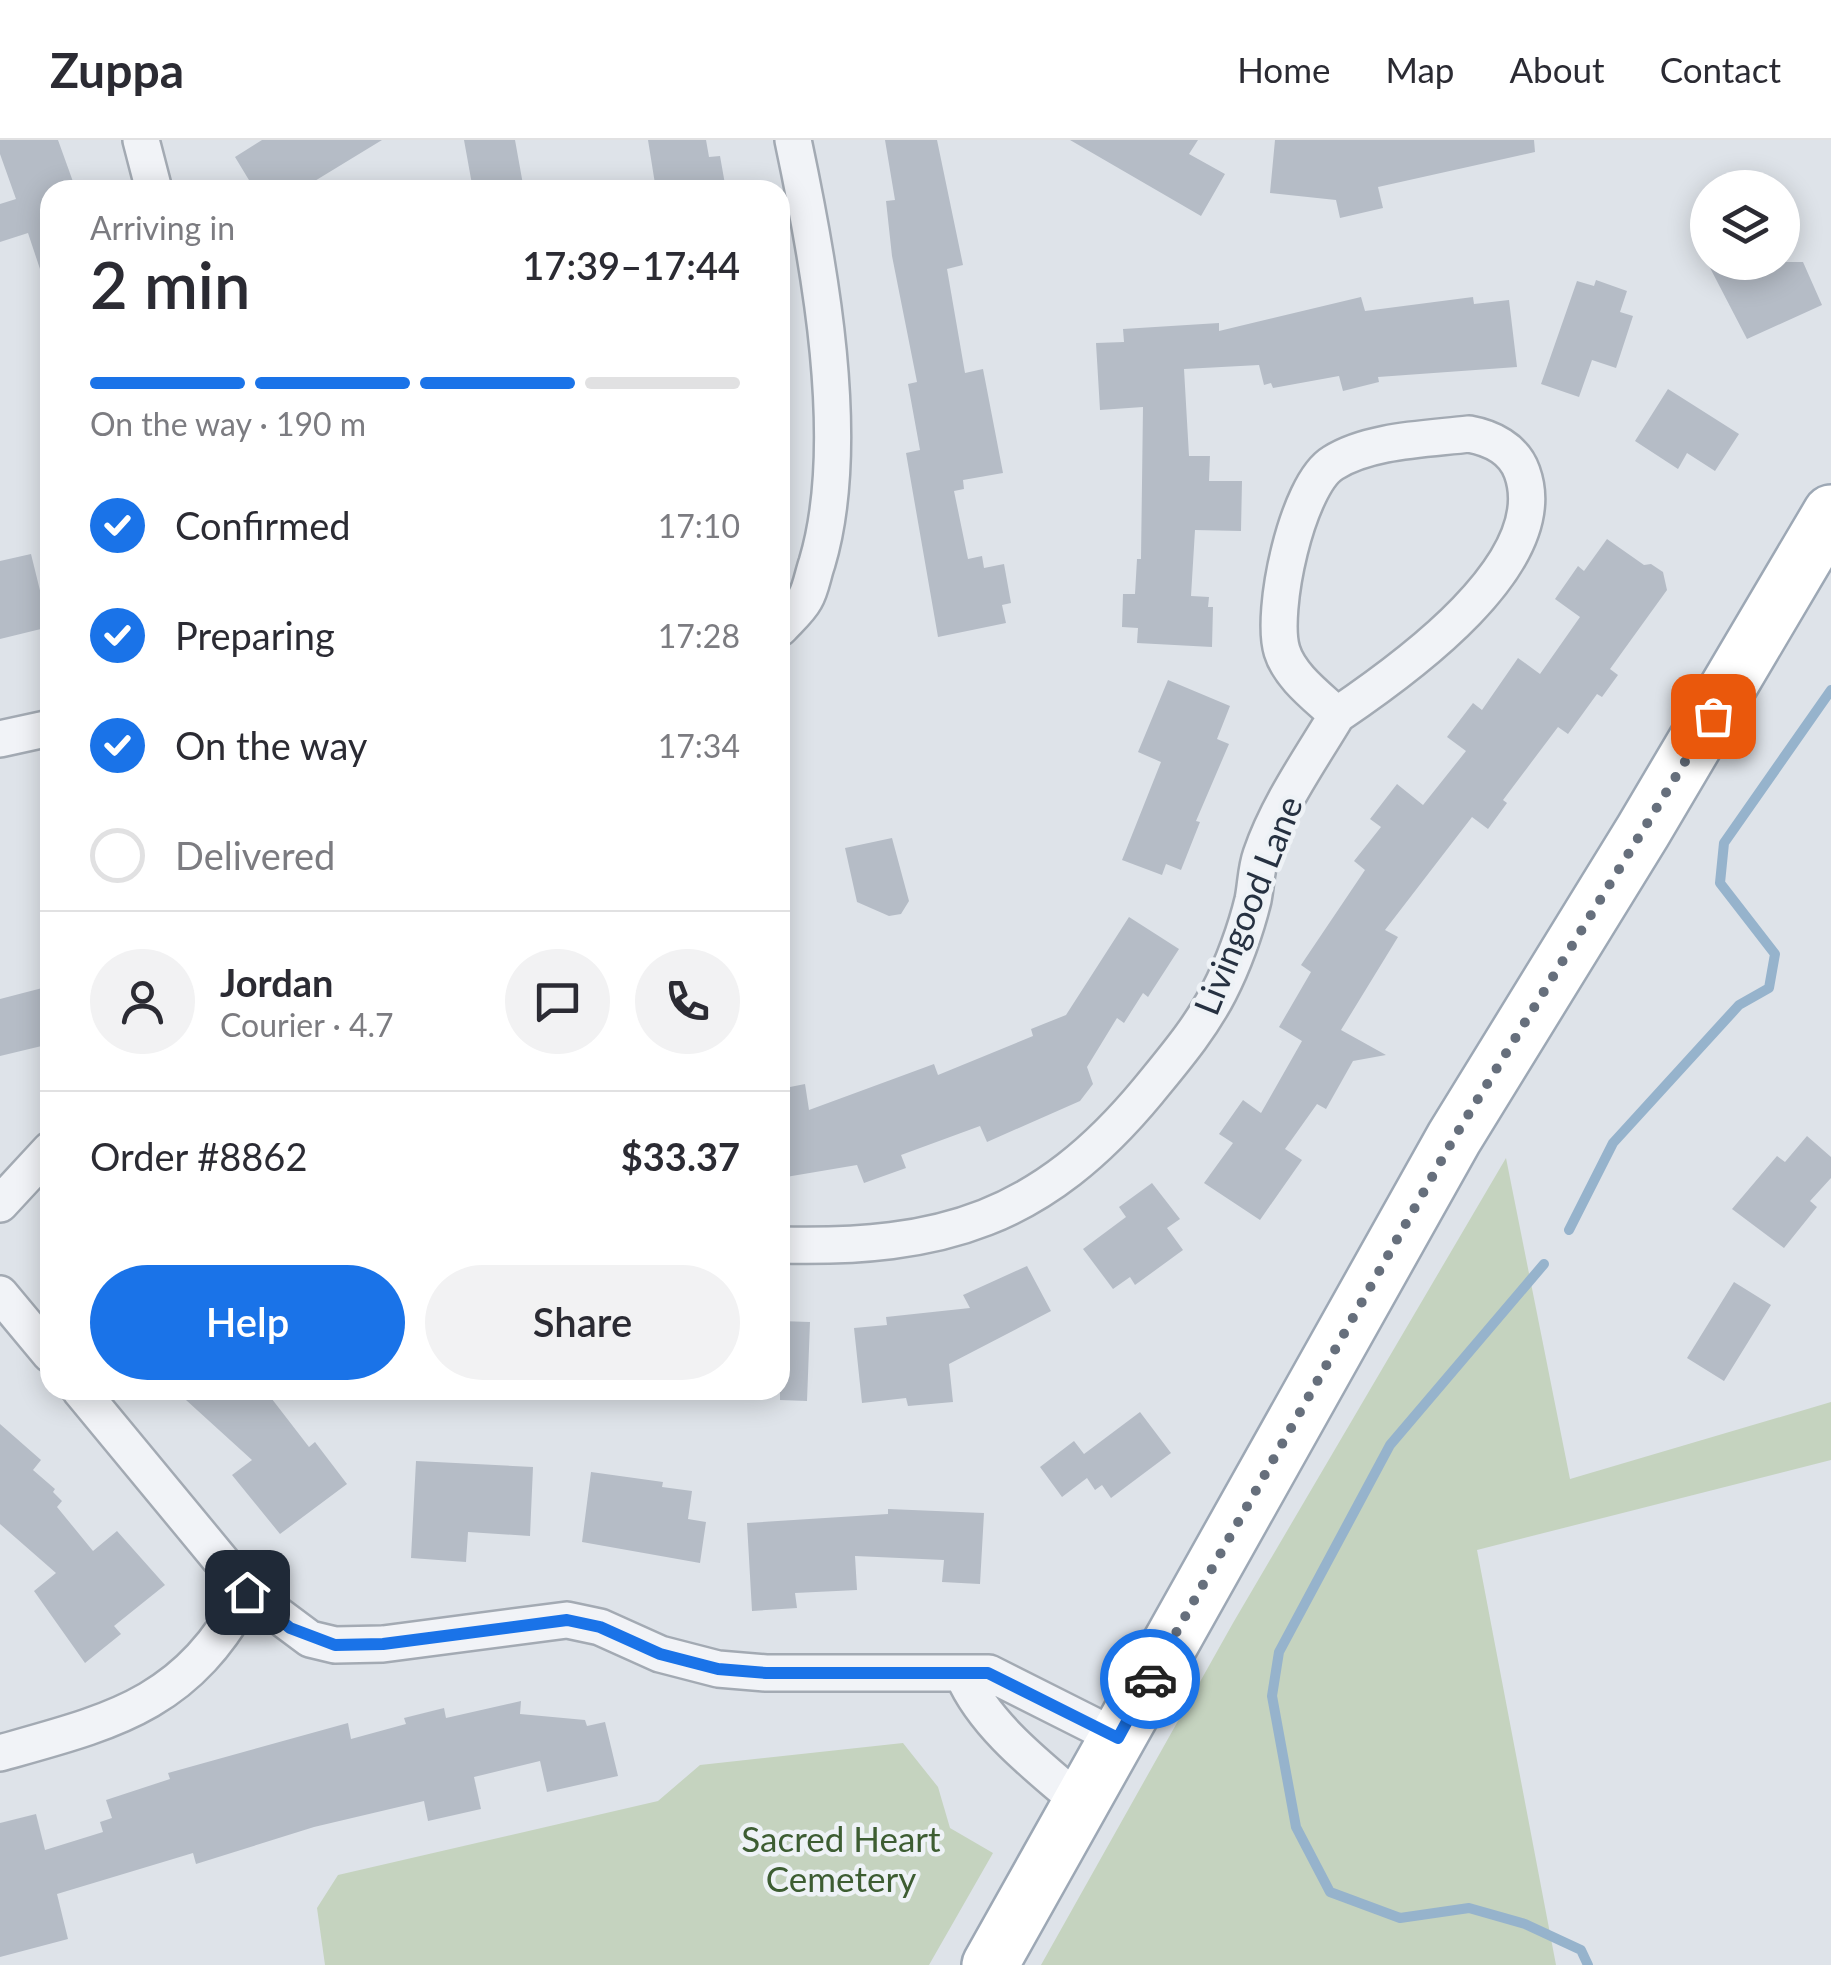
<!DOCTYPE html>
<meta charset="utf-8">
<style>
body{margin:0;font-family:Lato,sans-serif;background:#f2f2f3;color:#2b2b33;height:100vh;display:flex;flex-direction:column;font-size:38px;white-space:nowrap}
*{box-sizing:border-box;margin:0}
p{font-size:32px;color:#7c7c81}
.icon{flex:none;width:55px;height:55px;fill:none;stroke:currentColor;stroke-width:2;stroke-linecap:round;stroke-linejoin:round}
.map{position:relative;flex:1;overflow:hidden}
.side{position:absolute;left:40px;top:40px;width:750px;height:1220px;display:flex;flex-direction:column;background:#fff;border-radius:30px;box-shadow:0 5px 25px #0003}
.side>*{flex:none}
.buttons{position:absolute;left:1690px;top:30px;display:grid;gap:20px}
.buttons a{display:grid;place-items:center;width:110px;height:110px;border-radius:50%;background:#fff;box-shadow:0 5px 25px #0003;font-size:50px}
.pin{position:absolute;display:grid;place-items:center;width:85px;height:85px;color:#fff;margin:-42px;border-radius:20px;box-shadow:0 5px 15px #0006}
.courier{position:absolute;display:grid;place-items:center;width:100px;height:100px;margin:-50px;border:8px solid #1a73e8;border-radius:50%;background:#fff;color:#222;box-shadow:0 2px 12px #0007}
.head em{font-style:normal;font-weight:600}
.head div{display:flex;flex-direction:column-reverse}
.head{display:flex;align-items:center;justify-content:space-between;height:170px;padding:0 50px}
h1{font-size:65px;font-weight:600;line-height:75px}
.bar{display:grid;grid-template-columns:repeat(4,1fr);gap:15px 10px;align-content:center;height:120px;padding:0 50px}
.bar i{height:12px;border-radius:8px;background:#e1e1e2}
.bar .selected{background:#1a73e8}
.bar p{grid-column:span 4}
.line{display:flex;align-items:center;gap:25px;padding:0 50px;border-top:2px solid #e1e1e2}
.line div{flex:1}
.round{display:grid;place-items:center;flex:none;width:105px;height:105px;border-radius:52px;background:#f2f2f3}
ol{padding:0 50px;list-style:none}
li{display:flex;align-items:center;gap:30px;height:110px}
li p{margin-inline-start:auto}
li .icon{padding:10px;border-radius:50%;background:#1a73e8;color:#fff;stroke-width:4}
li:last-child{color:#7c7c81}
li i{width:55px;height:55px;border:5px solid #e1e1e2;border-radius:50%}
.primary-button{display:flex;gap:20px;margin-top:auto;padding:20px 50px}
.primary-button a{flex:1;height:115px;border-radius:60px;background:#1a73e8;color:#fff;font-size:40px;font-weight:600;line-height:115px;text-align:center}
.primary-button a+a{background:#f2f2f3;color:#2b2b33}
header{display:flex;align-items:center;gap:60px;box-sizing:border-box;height:140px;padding:0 50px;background:#fff;border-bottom:2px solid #e1e1e2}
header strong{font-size:48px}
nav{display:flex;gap:55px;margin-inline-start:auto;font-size:35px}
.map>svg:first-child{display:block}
.green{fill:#c5d3bf}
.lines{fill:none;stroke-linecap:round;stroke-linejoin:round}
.stream{stroke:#96b3cc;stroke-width:10}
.building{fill:#b5bcc6}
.minor-casing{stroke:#a3aab3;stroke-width:40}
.primary-casing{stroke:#9da8b5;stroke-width:60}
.minor{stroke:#f1f3f7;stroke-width:35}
.primary{stroke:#fff;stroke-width:55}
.done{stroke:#666f7c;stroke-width:10;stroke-dasharray:0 18}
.route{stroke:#1a73e8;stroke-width:12}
.labels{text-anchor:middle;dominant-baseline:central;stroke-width:9;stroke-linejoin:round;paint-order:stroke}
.street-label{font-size:35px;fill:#263141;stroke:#eef2f6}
.park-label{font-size:35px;fill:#3d5d32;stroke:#eef2f6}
</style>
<header>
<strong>Zuppa</strong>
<nav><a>Home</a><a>Map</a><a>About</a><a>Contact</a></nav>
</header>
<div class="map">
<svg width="1831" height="1825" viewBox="0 0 1831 1825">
<rect width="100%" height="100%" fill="#dee3e9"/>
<path class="green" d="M 1506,1018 L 1570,1339 L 1831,1262 L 1831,1320 L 1477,1410 L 1556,1825 L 1041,1825 L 1233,1483 Z
M 903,1603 L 938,1647 L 950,1688 L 993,1713 L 929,1825 L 325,1825 L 317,1768 L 338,1735 L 658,1661 L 700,1625 Z"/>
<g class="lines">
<path class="stream" d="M 1569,1090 L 1613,1003 L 1739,865 L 1769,848 L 1775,814 L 1720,743 L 1724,703 L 1831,550
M 1544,1124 L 1390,1305 L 1279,1512 L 1272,1556 L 1296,1687 L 1330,1752 L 1400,1778 L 1469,1768 L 1525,1784 L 1581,1810 L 1588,1825"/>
</g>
<path class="building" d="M 0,0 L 58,0 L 76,50 L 50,50 L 50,143 L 45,144 L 28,93 L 0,102 L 0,64 L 16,59 L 0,14 Z
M 262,0 L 382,0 L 300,50 L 255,50 L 235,17 Z
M 464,0 L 515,0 L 524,50 L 473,50 Z
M 648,0 L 706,0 L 709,17 L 720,16 L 726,50 L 656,50 Z
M 885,0 L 937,0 L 963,125 L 947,129 L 965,233 L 983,229 L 1003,333 L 963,340 L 964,349 L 954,351 L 968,419 L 982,416 L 984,428 L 1004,424 L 1011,463 L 1002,465 L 1006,483 L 938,497 L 906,313 L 920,310 L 908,244 L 917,242 L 892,116 L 886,61 L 895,60 Z
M 1070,0 L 1198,0 L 1189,14 L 1225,34 L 1201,76 Z
M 1275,0 L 1534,0 L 1535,12 L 1378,47 L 1383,68 L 1340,78 L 1336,60 L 1270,53 Z
M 1707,122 L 1803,122 L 1822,165 L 1747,199 Z
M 1596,140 L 1627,151 L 1620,172 L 1633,176 L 1616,228 L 1592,220 L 1579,257 L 1541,244 L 1577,141 L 1594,146 Z
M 1361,157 L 1365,171 L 1473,157 L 1474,164 L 1509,160 L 1517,227 L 1378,237 L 1379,242 L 1343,251 L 1339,236 L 1273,248 L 1271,243 L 1264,245 L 1259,225 L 1184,229 L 1189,316 L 1210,316 L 1209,341 L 1242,341 L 1241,391 L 1195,390 L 1191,456 L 1209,457 L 1208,467 L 1213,467 L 1212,507 L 1137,503 L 1138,488 L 1122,487 L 1123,454 L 1135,454 L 1137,419 L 1141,419 L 1143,267 L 1100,270 L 1096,203 L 1124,202 L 1123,189 L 1219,183 L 1219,191 Z
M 1668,249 L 1739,294 L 1715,331 L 1687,313 L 1678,329 L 1635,301 Z
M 1607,399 L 1644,425 L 1651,424 L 1663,432 L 1667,450 L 1610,529 L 1618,535 L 1602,557 L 1597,554 L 1568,594 L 1558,587 L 1503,660 L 1507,663 L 1488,689 L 1472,677 L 1385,790 L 1398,797 L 1341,890 L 1386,915 L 1353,921 L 1326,969 L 1317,964 L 1285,1009 L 1302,1020 L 1260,1080 L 1204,1043 L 1233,1003 L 1219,994 L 1243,960 L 1261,973 L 1302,901 L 1279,887 L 1311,832 L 1301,825 L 1365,730 L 1354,721 L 1381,687 L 1370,679 L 1397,644 L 1423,665 L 1466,611 L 1447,597 L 1473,563 L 1482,570 L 1518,518 L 1540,534 L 1580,477 L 1555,459 L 1578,426 L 1584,431 Z
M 31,414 L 49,487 L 0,499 L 0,421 Z
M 1168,540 L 1230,566 L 1217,599 L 1229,604 L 1196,681 L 1200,682 L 1181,730 L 1166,724 L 1162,735 L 1122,720 L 1161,622 L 1138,612 Z
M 892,698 L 909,761 L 901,774 L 889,776 L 857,762 L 845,708 Z
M 1129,777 L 1179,809 L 1148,857 L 1143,853 L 1124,883 L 1117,878 L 1087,927 L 1093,944 L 1080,961 L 987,1002 L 980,986 L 901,1015 L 906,1028 L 864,1043 L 857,1025 L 780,1038 L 780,949 L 805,944 L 809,970 L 934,924 L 938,935 L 1033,896 L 1031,889 L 1066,875 Z
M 50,846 L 50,904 L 0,916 L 0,859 Z
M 1807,996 L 1831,1017 L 1831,1038 L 1810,1061 L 1817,1067 L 1784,1108 L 1732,1069 L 1777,1016 L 1785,1022 Z
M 1152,1043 L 1180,1079 L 1167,1088 L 1183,1110 L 1135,1145 L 1130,1137 L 1113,1149 L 1083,1109 L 1126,1077 L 1119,1067 Z
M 1027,1126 L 1051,1171 L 949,1224 L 953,1262 L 908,1266 L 906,1258 L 862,1263 L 854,1188 L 887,1185 L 886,1177 L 970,1168 L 963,1155 Z
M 1734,1142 L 1771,1165 L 1724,1241 L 1687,1218 Z
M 780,1181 L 810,1182 L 807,1261 L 780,1260 Z
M 175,1250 L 265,1250 L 309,1307 L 315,1302 L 347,1344 L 280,1394 L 232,1335 L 252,1320 Z
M 1140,1272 L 1171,1313 L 1111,1358 L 1102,1345 L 1095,1350 L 1087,1338 L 1062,1357 L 1040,1327 L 1074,1301 L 1084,1314 Z
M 0,1284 L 41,1320 L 33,1330 L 55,1349 L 53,1352 L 62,1361 L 57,1367 L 93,1411 L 117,1391 L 165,1445 L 114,1486 L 121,1494 L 85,1523 L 34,1451 L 56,1433 L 0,1384 Z
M 416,1321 L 533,1327 L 530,1396 L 468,1392 L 466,1422 L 411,1418 Z
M 591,1332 L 663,1342 L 662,1347 L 692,1351 L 688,1379 L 706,1382 L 700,1423 L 582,1402 Z
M 888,1369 L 984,1373 L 980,1444 L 942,1442 L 944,1420 L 855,1416 L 857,1450 L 795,1453 L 797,1468 L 752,1471 L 747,1383 L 888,1374 Z
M 521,1561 L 520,1574 L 585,1580 L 587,1586 L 605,1582 L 618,1636 L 547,1652 L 540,1621 L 474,1637 L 481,1669 L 428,1681 L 424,1661 L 314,1687 L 196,1724 L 193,1713 L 57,1754 L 68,1799 L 0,1817 L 0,1683 L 36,1674 L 45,1710 L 103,1692 L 100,1682 L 112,1678 L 106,1660 L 170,1639 L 168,1633 L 348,1583 L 351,1599 L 406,1584 L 404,1578 L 444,1568 L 446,1578 Z"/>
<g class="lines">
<defs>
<path id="minor" d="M 141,0 L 154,50
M 1469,294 C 1491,298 1514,309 1522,332 C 1555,423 1402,531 1337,575 C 1318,557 1290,537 1282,511 C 1270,472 1297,345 1333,323 C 1369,300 1427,299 1469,294 Z
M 780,488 C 788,479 799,470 805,459 C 811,449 813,434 817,423 C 853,303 819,122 793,0
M 0,599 L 50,588
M 0,1064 L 50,1010
M 780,1105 C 943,1109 1042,1079 1148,951 C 1174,919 1200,889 1219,852 C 1233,825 1246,789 1253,760 C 1256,745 1256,729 1261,715 C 1278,665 1310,620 1337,575
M 0,1154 L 50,1214
M 80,1250 L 247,1452 L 310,1499 L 335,1505 L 383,1504 L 567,1480 L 600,1487 L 660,1514 L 718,1529 L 766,1533 L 989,1533 L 1118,1598
M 963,1535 C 985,1586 1039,1627 1081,1663
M 0,1613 C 114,1581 187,1565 247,1452"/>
<path id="primary" d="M 990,1825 L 1454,998 L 1643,691 L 1831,373"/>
</defs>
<use href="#minor" class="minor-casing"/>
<use href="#primary" class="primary-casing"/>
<use href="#minor" class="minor"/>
<use href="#primary" class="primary"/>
</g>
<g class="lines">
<path class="done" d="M 1150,1539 L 1454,998 L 1713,576"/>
<path class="route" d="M 247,1452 L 290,1488 L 335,1505 L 383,1504 L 567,1480 L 600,1487 L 660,1514 L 718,1529 L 766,1533 L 988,1533 L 1118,1598 L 1150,1539"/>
</g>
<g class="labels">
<g class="street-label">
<text transform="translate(1247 765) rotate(-68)">Livingood Lane</text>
</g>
<g class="park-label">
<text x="841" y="1698">Sacred Heart<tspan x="841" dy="40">Cemetery</tspan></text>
</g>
</g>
</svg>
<div class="buttons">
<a><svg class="icon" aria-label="layers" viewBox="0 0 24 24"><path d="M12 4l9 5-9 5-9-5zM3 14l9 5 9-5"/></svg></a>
</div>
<div class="pin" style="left:1713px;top:576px;background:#ea580c"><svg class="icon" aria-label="bag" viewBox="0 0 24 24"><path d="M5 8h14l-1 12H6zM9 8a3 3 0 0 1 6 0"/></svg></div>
<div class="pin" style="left:247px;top:1452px;background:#1f2937"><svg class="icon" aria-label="home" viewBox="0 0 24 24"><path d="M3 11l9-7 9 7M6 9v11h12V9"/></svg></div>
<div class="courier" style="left:1150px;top:1539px"><svg class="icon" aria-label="car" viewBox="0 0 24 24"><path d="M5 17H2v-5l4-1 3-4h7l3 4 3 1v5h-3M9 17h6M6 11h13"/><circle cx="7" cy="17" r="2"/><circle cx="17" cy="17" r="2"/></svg></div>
<section class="side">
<div class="head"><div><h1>2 min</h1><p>Arriving in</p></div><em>17:39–17:44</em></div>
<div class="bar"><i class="selected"></i><i class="selected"></i><i class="selected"></i><i></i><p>On the way · 190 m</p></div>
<ol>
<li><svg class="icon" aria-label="check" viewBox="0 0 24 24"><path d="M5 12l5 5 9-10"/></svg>Confirmed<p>17:10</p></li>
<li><svg class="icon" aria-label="check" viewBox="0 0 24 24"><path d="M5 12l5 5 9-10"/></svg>Preparing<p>17:28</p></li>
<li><svg class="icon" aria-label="check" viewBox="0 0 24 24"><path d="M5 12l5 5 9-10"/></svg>On the way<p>17:34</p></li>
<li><i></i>Delivered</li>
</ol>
<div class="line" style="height:180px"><a class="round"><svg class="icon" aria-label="person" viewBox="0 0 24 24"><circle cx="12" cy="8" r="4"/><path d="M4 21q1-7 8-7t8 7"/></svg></a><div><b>Jordan</b><p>Courier · 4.7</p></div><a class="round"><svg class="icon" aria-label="chat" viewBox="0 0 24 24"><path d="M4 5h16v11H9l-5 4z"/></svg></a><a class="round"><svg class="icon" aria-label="phone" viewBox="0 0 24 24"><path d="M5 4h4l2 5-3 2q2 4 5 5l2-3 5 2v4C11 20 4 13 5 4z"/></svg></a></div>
<div class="line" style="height:130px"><div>Order #8862</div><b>$33.37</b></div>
<div class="primary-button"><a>Help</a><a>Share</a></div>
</section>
</div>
